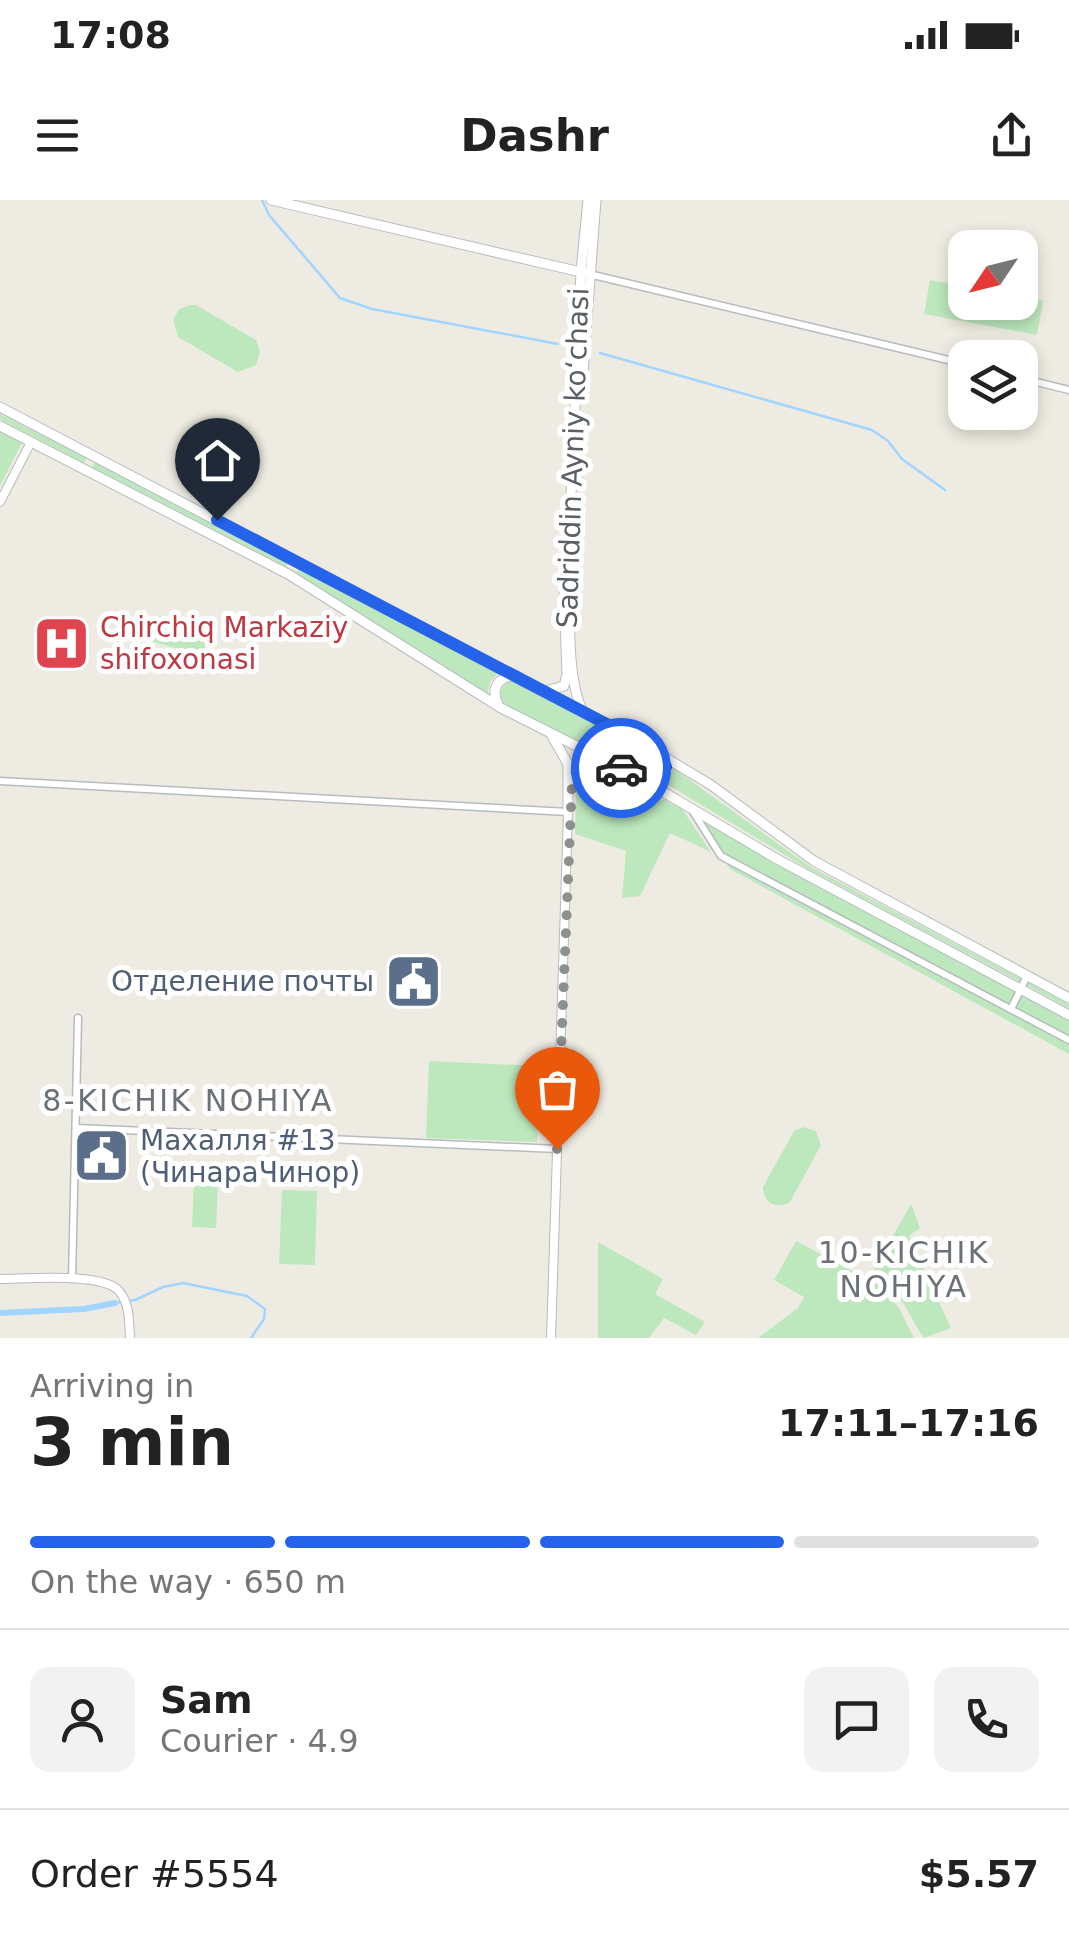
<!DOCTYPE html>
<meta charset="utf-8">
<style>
body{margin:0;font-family:"DejaVu Sans",sans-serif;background:#f2f2f2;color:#222;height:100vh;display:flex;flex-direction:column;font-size:38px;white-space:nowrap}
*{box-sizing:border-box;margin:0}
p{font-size:32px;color:#767676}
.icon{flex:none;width:55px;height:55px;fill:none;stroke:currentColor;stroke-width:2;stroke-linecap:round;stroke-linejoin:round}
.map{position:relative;height:1138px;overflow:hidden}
.sheet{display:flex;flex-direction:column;background:#fff;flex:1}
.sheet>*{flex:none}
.needle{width:65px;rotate:235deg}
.buttons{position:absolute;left:948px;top:30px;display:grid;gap:20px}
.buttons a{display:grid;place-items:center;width:90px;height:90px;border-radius:20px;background:#fff;box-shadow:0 5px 15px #0003;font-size:50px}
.pin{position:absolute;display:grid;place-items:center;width:85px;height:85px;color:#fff;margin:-102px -42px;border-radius:50% 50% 50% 0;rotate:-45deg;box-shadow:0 0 10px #0007}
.pin .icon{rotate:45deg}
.courier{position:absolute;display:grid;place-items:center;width:100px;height:100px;margin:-50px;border:8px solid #2563eb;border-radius:50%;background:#fff;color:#222;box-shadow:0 2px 12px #0007}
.headline em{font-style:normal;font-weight:700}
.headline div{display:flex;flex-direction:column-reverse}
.headline{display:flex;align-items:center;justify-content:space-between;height:170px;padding:0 30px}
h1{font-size:65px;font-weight:700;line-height:75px}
.bar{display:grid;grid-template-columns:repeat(4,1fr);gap:15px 10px;align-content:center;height:120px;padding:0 30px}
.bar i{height:12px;border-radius:8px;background:#e0e0e0}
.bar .on{background:#2563eb}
.bar p{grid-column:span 4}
.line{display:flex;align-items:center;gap:25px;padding:0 30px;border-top:2px solid #e0e0e0}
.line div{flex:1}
.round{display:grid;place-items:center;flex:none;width:105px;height:105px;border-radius:20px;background:#f2f2f2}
.status{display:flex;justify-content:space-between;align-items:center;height:70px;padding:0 50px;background:#fff;direction:ltr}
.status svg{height:28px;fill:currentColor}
header{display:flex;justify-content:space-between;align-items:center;height:130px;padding:0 30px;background:#fff;font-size:45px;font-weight:700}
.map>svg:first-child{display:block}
.green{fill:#bde8bd}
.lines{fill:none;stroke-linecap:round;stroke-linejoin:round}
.stream{stroke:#a1d5ff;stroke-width:2.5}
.canal{stroke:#a1d5ff;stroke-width:6}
.minor-casing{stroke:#b7babf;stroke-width:9}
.tertiary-casing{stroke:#b7babf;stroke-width:10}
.secondary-casing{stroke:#b8bcc2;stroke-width:11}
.minor{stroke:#fff;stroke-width:6}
.tertiary{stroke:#fff;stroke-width:8}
.secondary{stroke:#fff;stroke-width:9}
.done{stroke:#8e9090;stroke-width:10;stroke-dasharray:0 18}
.route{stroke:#2563eb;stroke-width:12}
.labels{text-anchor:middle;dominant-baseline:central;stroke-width:10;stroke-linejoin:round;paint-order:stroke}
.street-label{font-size:28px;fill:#5a5f64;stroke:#fff}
.health-label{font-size:28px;fill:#be3a42;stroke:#fff;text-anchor:start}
.service-label{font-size:28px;fill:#4e5e75;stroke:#fff;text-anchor:end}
.neighbourhood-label{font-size:30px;letter-spacing:2.5px;fill:#6b7176;stroke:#fff}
</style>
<div class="status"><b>17:08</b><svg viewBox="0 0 49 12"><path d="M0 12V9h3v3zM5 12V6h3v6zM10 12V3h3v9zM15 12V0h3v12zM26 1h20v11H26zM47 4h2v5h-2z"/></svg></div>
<header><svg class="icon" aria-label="menu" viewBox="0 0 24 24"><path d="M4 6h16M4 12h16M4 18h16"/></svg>Dashr<svg class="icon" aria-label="share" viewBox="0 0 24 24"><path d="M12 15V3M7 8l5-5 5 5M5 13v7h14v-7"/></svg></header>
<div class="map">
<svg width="1069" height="1138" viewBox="0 0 1069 1138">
<rect width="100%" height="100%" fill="#eeece2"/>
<path class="green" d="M 930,80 L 965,86 L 965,102 L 1020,102 L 1020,96 L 1043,101 L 1037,135 L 924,114 Z
M 190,105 L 196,105 L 256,140 L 260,152 L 256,165 L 238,172 L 178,137 L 173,120 L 179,109 Z
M 0,214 L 87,258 L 84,263 L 0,219 Z
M 0,232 L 22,243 L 0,286 Z
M 95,262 L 289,362 L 286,367 L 92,267 Z
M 300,369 L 500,471 L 490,482 L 487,495 L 295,373 Z
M 159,415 L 210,430 L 202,456 L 151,441 Z
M 516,481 L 656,558 L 661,570 L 656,576 L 646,577 L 504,504 C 498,496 500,488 508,482 Z
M 597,566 L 682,609 L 711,652 L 670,633 L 640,696 L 622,698 L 626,651 L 575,634 L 576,583 L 581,574 Z
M 673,568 L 809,666 L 1069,804 L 1069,808 L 808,669 L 665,583 Z
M 706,621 L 1069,819 L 1069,854 L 730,669 L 708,633 Z
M 429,861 L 539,866 L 537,942 L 426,938 Z
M 803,927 L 816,931 L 821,945 L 790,1002 C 776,1010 763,1003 763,987 L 794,931 Z
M 194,979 L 218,980 L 216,1028 L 192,1027 Z
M 282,990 L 317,991 L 315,1065 L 279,1064 Z
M 911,1004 L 920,1028 L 909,1036 L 951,1128 L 924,1138 C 907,1114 901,1088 872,1073 Z
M 796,1041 L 880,1086 L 899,1108 L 914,1138 L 758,1138 L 798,1108 L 804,1097 L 774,1080 Z
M 598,1042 L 663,1079 L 655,1094 L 705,1122 L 696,1135 L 664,1118 L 649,1138 L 598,1138 Z"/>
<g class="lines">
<path class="stream" d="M 262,0 L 269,15 L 340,98 L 372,109 L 558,144
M 600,153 L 872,230 L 888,241 L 902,259 L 945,290
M 115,1103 L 135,1100 L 163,1087 L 183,1083 L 247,1096 L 265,1109 L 264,1119 L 251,1138"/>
<path class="canal" d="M 0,1113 L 84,1109 L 115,1103"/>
<defs>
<path id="minor" d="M 589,74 L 965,164
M 1020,178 L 1069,190
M 0,581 L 568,612
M 692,610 L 721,656 L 1069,840
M 1011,809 L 1027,776
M 76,928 L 557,949
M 72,1079 L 78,818"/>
<path id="tertiary" d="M 0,302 L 31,242
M 0,1079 C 26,1079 103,1072 119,1091 C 130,1104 129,1122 130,1138
M 551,1138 L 568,612"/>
<path id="secondary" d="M 271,0 L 585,73
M 583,172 L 596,0
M 0,207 L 641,543 L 711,585 L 814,661 L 1069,798
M 0,226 L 288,374 L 501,508 L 638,577 L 777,659 L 1069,815
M 577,277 L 579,242
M 575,322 C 570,369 563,469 582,510
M 549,490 L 564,486 L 567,474 L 564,388 L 570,319 L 581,71 L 588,0
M 498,504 C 490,488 499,475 517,476
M 552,536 L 568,564 L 568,612
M 573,579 L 577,565 L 592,553
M 645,579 L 657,579 L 665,573 L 662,557"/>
</defs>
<use href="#minor" class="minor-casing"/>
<use href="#tertiary" class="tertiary-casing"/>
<use href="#secondary" class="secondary-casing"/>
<use href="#minor" class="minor"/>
<use href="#tertiary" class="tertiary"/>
<use href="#secondary" class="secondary"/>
</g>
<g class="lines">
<path class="done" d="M 557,949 L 572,583 L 578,565 L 592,553 L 621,568"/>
<path class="route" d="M 217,320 L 641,542 L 660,555 L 666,567 L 660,578 L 647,580 L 621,568"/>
</g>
<defs>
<symbol id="hospital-square" viewBox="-11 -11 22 22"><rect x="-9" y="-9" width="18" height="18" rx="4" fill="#e0444e" stroke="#fff"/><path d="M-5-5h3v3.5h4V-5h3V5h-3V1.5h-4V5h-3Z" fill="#fff"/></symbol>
<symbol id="civic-square" viewBox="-11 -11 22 22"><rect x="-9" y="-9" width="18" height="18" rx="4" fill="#5c6f8a" stroke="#fff"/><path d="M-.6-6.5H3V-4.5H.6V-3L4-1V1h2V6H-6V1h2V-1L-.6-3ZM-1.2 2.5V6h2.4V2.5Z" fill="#fff"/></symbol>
</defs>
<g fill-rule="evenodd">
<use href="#hospital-square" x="30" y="412" width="63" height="63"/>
<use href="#civic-square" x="382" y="750" width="63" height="63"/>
<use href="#civic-square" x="70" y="924" width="63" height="63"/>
</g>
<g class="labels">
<g class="street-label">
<text transform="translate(573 258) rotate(-88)">Sadriddin Ayniy ko‘chasi</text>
</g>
<g class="health-label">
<text x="100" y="427">Chirchiq Markaziy<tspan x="100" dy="32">shifoxonasi</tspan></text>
</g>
<g class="service-label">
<text x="374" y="781">Отделение почты</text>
<text x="140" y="940" text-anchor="start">Махалля #13<tspan x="140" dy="32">(ЧинараЧинор)</tspan></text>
</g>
<g class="neighbourhood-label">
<text x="188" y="900">8-KICHIK NOHIYA</text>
<text x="904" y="1052">10-KICHIK<tspan x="904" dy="34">NOHIYA</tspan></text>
</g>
</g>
</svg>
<div class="buttons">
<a><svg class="needle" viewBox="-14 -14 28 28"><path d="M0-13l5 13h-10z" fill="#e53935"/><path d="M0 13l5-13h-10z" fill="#767676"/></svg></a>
<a><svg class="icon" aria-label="layers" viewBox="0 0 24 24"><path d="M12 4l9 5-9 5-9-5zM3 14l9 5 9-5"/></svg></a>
</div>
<div class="pin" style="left:557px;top:949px;background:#ea580c"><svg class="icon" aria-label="bag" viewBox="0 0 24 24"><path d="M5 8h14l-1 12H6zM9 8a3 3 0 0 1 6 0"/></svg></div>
<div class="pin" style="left:217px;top:320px;background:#1f2937"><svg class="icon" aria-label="home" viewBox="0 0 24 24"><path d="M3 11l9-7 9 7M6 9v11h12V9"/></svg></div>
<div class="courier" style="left:621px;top:568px"><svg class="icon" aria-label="car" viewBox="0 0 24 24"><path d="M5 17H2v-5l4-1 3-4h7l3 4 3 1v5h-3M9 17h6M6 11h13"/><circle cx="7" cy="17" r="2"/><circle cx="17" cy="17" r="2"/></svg></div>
</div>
<section class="sheet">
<div class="headline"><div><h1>3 min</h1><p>Arriving in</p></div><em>17:11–17:16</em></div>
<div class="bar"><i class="on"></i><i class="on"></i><i class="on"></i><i></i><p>On the way · 650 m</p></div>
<div class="line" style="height:180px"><a class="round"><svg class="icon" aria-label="person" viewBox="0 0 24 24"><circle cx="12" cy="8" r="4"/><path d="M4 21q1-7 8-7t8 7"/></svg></a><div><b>Sam</b><p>Courier · 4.9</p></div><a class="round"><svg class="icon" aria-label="chat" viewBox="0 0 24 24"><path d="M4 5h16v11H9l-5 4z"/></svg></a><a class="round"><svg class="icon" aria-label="phone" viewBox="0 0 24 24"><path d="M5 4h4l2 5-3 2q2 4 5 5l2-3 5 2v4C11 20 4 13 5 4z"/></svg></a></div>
<div class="line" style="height:130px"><div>Order #5554</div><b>$5.57</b></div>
</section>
